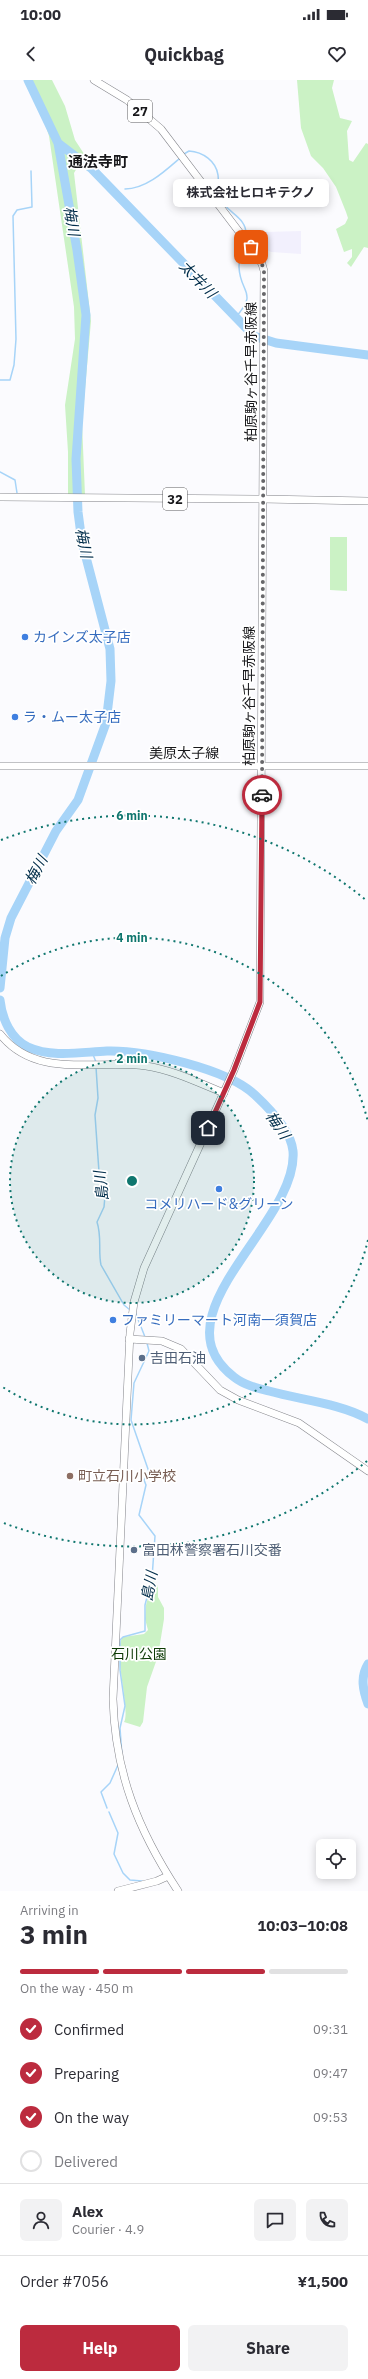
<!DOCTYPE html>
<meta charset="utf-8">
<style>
body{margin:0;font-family:"IBM Plex Sans","Noto Sans JP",sans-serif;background:#f2f2f3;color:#2b2b33;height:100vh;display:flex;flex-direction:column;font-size:15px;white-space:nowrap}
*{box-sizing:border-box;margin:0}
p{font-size:13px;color:#7c7c81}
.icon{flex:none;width:22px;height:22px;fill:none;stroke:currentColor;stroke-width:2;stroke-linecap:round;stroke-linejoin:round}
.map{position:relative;height:1811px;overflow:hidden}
.details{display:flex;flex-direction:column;background:#fff;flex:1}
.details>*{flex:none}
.controls{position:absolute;left:316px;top:1759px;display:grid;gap:8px}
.controls a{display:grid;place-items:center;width:40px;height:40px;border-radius:6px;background:#fff;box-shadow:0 2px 10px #0003;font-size:20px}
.pin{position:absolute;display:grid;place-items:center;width:34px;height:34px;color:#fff;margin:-17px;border-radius:8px;box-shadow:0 2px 6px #0006}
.courier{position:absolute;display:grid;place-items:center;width:40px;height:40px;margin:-20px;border:3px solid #bc2b3e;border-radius:50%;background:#fff;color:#222;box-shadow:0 1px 5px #0007}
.bubble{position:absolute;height:28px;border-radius:6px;background:#fff;box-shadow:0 2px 10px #0003;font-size:13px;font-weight:700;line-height:28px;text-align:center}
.summary em{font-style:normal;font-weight:700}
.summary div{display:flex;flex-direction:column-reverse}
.summary{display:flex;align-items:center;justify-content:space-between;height:68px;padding:0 20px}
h1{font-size:26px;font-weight:700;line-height:30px}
.bar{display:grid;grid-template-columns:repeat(4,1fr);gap:6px 4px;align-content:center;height:48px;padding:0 20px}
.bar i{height:5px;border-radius:3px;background:#e1e1e2}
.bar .current{background:#bc2b3e}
.bar p{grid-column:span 4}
.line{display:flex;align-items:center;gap:10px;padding:0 20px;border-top:1px solid #e1e1e2}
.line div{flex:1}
.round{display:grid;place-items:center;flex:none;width:42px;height:42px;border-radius:6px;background:#f2f2f3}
ol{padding:0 20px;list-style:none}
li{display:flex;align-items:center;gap:12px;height:44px}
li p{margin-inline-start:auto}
li .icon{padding:4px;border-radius:50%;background:#bc2b3e;color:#fff;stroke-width:4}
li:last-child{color:#7c7c81}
li i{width:22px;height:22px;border:2px solid #e1e1e2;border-radius:50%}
.action{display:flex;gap:8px;margin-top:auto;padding:8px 20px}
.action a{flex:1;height:46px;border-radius:6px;background:#bc2b3e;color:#fff;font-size:16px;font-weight:700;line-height:46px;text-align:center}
.action a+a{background:#f2f2f3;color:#2b2b33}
.status{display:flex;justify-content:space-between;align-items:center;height:28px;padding:0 20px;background:#fff;direction:ltr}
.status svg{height:11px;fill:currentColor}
header{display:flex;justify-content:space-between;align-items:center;height:52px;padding:0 20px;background:#fff;font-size:18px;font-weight:700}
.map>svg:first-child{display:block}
.industrial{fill:#f2f0fd}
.green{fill:#cbf2c5}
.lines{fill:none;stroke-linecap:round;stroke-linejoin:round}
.stream{stroke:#a7d4f8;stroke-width:1.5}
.river{stroke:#a7d4f8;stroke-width:9}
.secondary-casing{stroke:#83848a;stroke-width:8}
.primary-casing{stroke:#83848a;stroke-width:8}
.secondary{stroke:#fff;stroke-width:7}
.primary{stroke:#fff;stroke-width:7}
.done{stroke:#67676a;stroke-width:4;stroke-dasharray:0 7.2}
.route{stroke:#bc2b3e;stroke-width:5}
.ring{fill:none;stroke:#0f766e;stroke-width:2;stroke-dasharray:2 4}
.shop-dot{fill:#3f7fe0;stroke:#fff;stroke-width:1.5}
.service-dot{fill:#5c6f8a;stroke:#fff;stroke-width:1.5}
.education-dot{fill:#8d6e63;stroke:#fff;stroke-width:1.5}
.labels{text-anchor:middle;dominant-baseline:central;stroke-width:3.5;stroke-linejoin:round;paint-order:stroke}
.shield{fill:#fff;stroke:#5d5d5f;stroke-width:1}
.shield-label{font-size:13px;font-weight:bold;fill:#18181b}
.street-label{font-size:14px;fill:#18181b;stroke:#fff}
.shop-label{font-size:14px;fill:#366cbe;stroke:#fff;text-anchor:start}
.service-label{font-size:14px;fill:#4e5e75;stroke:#fff;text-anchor:start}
.education-label{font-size:14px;fill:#785e54;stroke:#fff;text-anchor:start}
.park-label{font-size:14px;fill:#0c3a05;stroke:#fff}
.neighbourhood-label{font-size:15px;font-weight:bold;fill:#18181b;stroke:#fff}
.water-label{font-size:15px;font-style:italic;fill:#002d4a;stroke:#fff}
.centre{fill:#0f766e;stroke:#fff;stroke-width:2}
.ring-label{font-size:12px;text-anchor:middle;font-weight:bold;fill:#0f766e;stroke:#fff;stroke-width:3.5;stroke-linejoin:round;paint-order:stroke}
</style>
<div class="status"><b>10:00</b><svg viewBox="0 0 49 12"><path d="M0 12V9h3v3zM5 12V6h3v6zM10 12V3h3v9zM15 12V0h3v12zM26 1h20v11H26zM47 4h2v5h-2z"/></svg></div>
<header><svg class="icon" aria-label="back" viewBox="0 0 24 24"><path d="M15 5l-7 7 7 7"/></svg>Quickbag<svg class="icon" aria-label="heart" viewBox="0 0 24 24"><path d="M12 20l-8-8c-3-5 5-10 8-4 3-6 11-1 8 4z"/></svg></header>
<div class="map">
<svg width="368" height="1811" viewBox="0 0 368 1811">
<rect width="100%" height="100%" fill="#fbfbfe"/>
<path class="industrial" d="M 301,151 L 301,174 L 271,172 L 266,169 L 265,152 Z"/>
<path class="green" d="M 24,0 L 52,0 L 65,26 L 75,60 L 90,83 L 88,91 L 81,87 L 77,88 L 74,93 L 91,241 L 82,343 L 85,415 L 68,415 L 68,372 L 65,325 L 75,259 L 74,227 L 49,56 L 40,28 Z
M 297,0 L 334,0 L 332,8 L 340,38 L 352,41 L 347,51 L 349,80 L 353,82 L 366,63 L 368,64 L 368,168 L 364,167 L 351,187 L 347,183 L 352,177 L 352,169 L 344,172 L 336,149 L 345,144 L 348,138 L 346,132 L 336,107 L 323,88 L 311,76 L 301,48 Z
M 330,457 L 347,457 L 347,511 L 330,510 Z
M 153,1500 L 158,1506 L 158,1517 L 164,1528 L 164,1539 L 158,1576 L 147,1607 L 143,1642 L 140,1647 L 124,1642 C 131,1631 112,1569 123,1557 L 144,1554 L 148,1550 L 145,1539 L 146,1525 Z"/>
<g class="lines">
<path class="stream" d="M 184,74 L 189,71 C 203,72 216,81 218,95 C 219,102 217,111 220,117 C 225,133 247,136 246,155
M 125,109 C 146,109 165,91 180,78
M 115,114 L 118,112
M 235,238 C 259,211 240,214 239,187 C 239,180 242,172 243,165
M 0,300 L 10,300 L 14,285 L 16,259 L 13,136 L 17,130 L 32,127 L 31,91
M 0,392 L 15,400 L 17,413
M 92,972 L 96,982
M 96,987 L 98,1018 L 95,1035 L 99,1092 L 105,1116 L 104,1127 L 97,1142 C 102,1157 98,1171 101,1185 L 124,1225 L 130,1230
M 136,1234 L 145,1257
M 122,1676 L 120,1648 L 125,1626 L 120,1590 L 120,1560 L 123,1557 L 145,1551 L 145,1525 L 152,1498 L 155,1456 L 139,1435 L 146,1405 L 144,1400 L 149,1392 L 131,1340 L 134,1303 L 149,1271 L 147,1263
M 107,1728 L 101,1712 L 110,1703 L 118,1685
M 109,1732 L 118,1753 L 114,1774 L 123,1793 L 130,1800 L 142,1801"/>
<path class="river" d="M 58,63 L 92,89 L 254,256 L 276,263 L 368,275
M 0,908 L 5,858 L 11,838 L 56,751 L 78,720 L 106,643 L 111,601 L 110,569 L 82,462 L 78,432 L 76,379 L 86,235 L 77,170 L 58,63 L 28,0
M 0,920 C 2,939 11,959 28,967 C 52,978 82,972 107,971 C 145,970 228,989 255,1015 C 269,1028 291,1051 293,1071 C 299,1143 153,1235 234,1297 C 244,1305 257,1308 269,1311 C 301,1320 339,1323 368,1339
M 368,1584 C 360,1597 363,1610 368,1624"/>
<defs>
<path id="secondary" d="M 262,419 L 368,421
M 0,954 C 36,1000 96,979 146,986 C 173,990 199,1003 224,1013
M 129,1259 L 162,1261 L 181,1269 L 220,1310 L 238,1320 L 299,1343 L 368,1391"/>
<path id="primary" d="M 94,0 L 127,20 L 161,49 L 256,174 L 262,184 L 264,191 L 260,922 L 234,990 L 144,1188 L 134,1222 L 130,1253 L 113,1619 C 115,1693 138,1750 178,1811
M 0,417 L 262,419
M 0,686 L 368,686
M 118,1811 L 157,1801 L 168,1796"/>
</defs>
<use href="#secondary" class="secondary-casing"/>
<use href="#primary" class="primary-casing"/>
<use href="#secondary" class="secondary"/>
<use href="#primary" class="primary"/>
</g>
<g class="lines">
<path class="done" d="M 251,167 L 262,184 L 264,192 L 262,715"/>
<path class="route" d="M 208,1048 L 234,990 L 260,922 L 262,715"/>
</g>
<circle cx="132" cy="1101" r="122" fill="#0f766e" fill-opacity=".12"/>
<g class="ring">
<circle cx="132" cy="1101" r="122"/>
<path d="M368 1160A243 243 0 0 1 1 1306M1 896A243 243 0 0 1 368 1042"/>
<path d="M367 1381A365 365 0 0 1 1 1442M1 760A365 365 0 0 1 367 821"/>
</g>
<g class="shop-dot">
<circle cx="25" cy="557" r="4"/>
<circle cx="15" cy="637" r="4"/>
<circle cx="219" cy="1109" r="4"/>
<circle cx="113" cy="1240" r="4"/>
</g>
<g class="service-dot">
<circle cx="142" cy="1278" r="4"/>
<circle cx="134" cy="1470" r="4"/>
</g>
<circle class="education-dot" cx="70" cy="1396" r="4"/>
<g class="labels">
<g class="shield">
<rect x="128" y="20" width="24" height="22" rx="3"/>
<rect x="163" y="408" width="24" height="22" rx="3"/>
</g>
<g class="shield-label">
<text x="140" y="31">27</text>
<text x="175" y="419">32</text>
</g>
<g class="street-label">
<text transform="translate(251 292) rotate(-90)">柏原駒ヶ谷千早赤阪線</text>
<text transform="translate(249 616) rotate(-90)">柏原駒ヶ谷千早赤阪線</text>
<text x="184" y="673">美原太子線</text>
</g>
<g class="shop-label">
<text x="33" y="557">カインズ太子店</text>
<text x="23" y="637">ラ・ムー太子店</text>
<text x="219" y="1124" text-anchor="middle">コメリハード&amp;グリーン</text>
<text x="121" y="1240">ファミリーマート河南一須賀店</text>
</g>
<g class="service-label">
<text x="150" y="1278">吉田石油</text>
<text x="142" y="1470">富田林警察署石川交番</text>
</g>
<g class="education-label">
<text x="78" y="1396">町立石川小学校</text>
</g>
<g class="park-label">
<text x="139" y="1574">石川公園</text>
</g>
<g class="neighbourhood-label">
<text x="98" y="81">通法寺町</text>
</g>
<g class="water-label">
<text transform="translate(72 141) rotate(80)">梅川</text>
<text transform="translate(198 199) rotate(46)">太井川</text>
<text transform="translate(84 463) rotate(78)">梅川</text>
<text transform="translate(36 790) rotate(-62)">梅川</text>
<text transform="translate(278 1045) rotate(56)">梅川</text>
<text transform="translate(101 1106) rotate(-97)">島川</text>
<text transform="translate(149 1506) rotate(-80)">島川</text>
</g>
</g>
<circle cx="132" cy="1101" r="6" class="centre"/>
<g class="ring-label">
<text x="132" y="740">6 min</text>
<text x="132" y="862">4 min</text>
<text x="132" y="983">2 min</text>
</g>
</svg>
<div class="controls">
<a><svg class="icon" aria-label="locate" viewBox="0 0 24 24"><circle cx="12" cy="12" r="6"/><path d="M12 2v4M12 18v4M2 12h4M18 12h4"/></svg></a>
</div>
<div class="pin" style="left:251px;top:167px;background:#ea580c"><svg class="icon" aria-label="bag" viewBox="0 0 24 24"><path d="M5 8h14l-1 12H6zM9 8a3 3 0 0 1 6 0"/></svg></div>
<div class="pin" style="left:208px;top:1048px;background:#1f2937"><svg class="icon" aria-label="home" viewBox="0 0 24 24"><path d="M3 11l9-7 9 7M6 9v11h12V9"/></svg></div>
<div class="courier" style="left:262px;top:715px"><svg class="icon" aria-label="car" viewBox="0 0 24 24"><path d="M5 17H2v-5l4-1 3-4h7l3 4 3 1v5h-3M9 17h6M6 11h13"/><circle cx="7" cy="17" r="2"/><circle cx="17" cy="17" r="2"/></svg></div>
<div class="bubble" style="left:173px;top:99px;width:156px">株式会社ヒロキテクノ</div>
</div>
<section class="details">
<div class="summary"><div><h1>3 min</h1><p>Arriving in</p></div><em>10:03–10:08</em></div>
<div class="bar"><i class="current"></i><i class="current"></i><i class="current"></i><i></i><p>On the way · 450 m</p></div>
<ol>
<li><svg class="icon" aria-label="check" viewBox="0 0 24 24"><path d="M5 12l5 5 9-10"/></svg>Confirmed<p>09:31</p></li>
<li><svg class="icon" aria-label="check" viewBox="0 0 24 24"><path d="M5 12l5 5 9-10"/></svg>Preparing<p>09:47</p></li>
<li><svg class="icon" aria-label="check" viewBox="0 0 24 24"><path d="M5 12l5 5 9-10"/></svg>On the way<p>09:53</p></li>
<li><i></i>Delivered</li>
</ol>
<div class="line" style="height:72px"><a class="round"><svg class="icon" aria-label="person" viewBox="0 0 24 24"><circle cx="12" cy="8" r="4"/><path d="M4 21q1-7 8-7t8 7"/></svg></a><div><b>Alex</b><p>Courier · 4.9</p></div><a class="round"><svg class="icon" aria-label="chat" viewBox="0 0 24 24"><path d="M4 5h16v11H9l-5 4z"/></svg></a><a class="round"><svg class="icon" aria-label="phone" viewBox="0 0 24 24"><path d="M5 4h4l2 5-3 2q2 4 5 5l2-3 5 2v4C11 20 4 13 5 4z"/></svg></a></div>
<div class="line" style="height:52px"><div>Order #7056</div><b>¥1,500</b></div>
<div class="action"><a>Help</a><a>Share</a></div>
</section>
